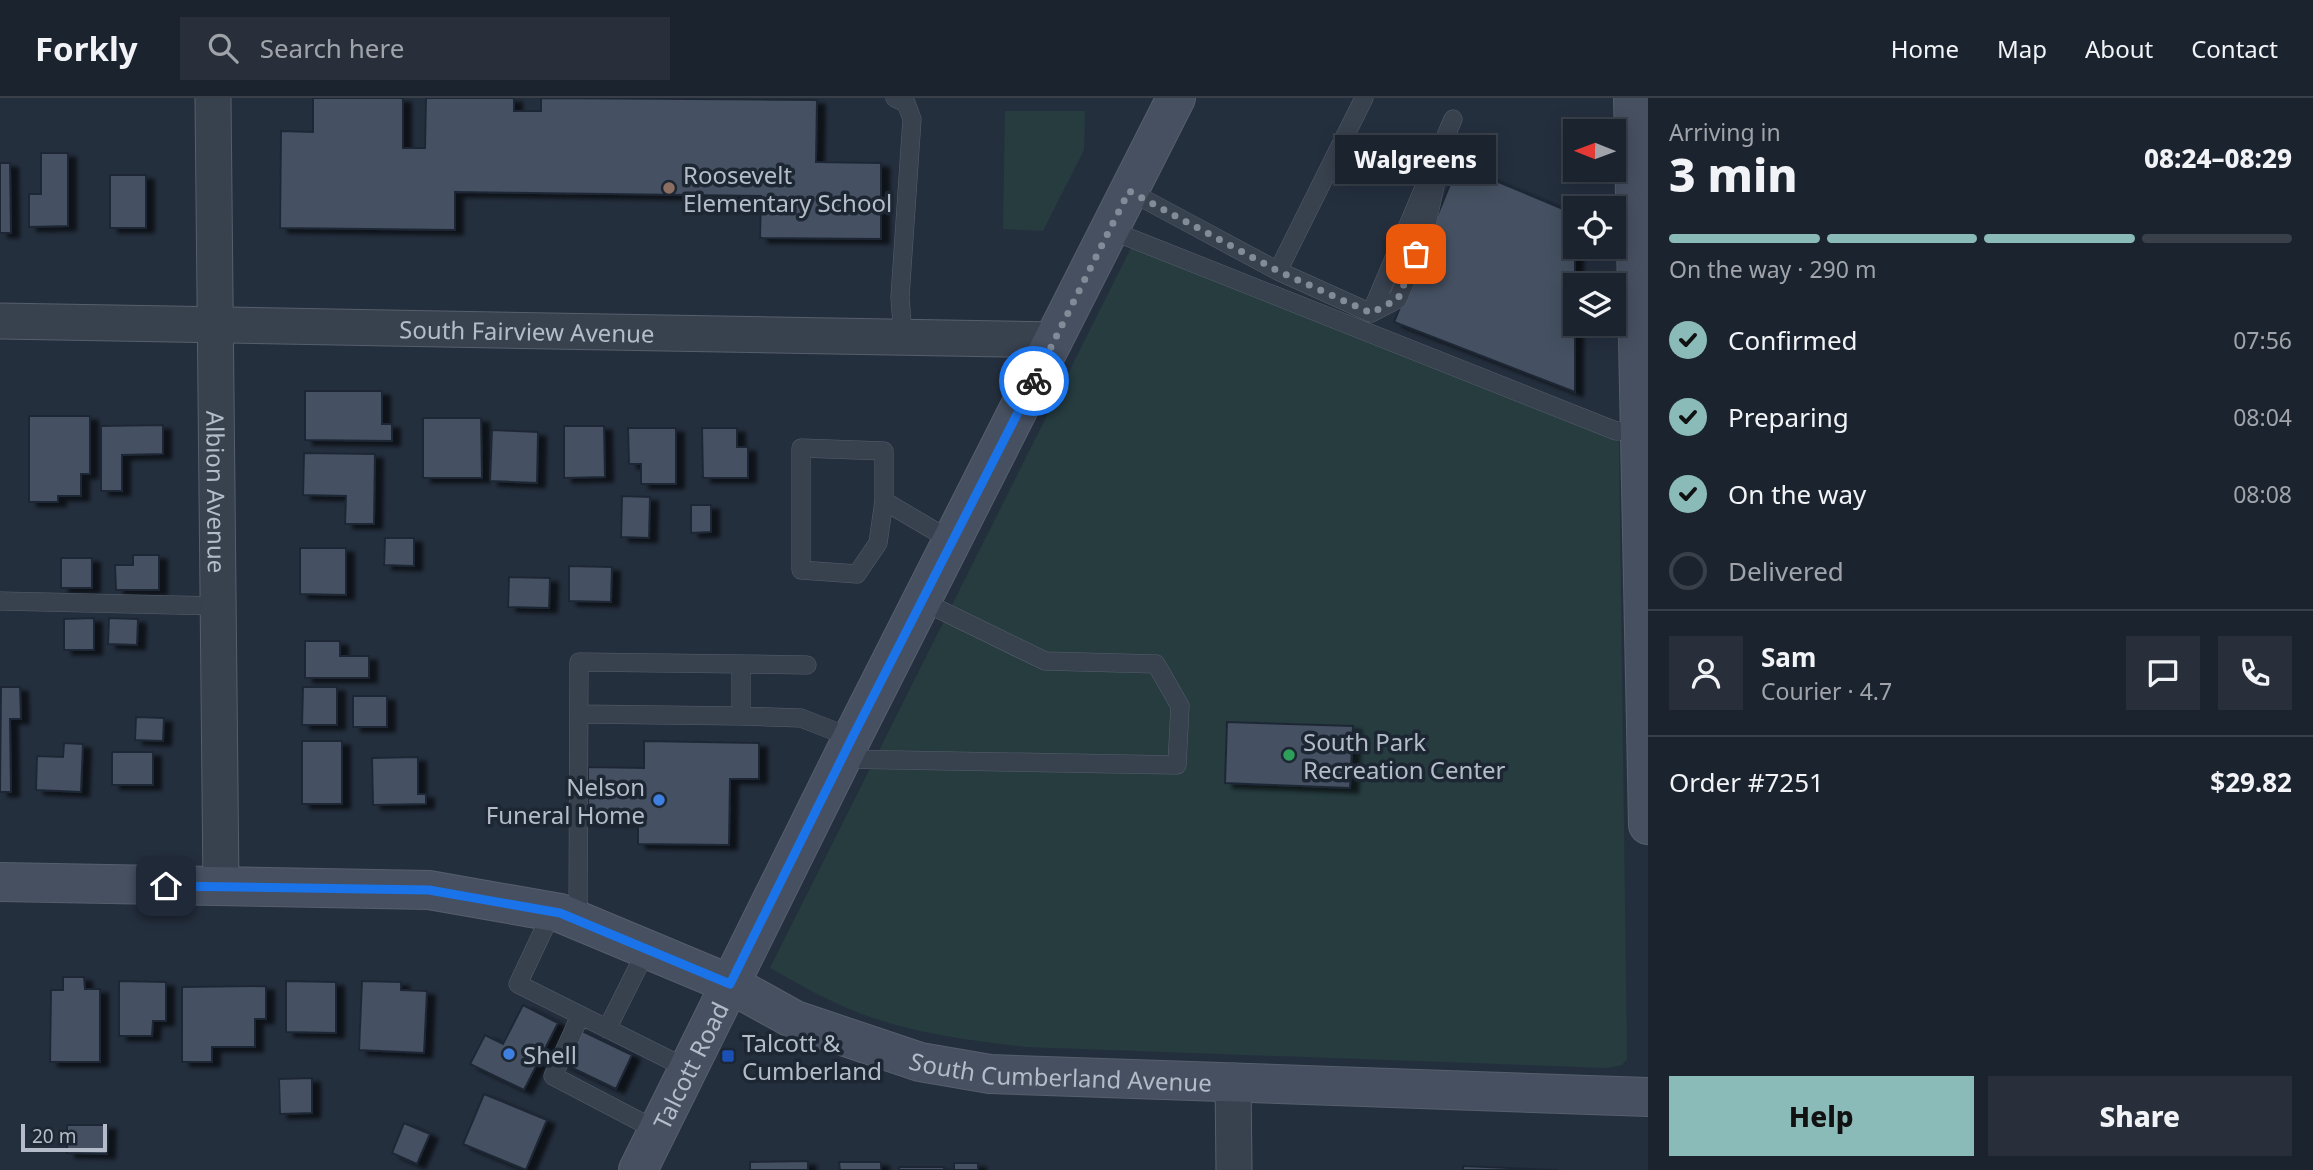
<!DOCTYPE html>
<meta charset="utf-8">
<style>
body{margin:0;font-family:"Noto Sans",sans-serif;background:#282f3a;color:#f1f3f6;height:100vh;display:flex;flex-direction:column;font-size:26px;white-space:nowrap}
*{box-sizing:border-box;margin:0}
p{font-size:23px;color:#a0a4aa}
.icon{flex:none;width:38px;height:38px;fill:none;stroke:currentColor;stroke-width:2;stroke-linecap:round;stroke-linejoin:round}
.map{position:relative;flex:1;overflow:hidden}
.panel{display:flex;flex-direction:column;background:#1b232e;width:665px}
.panel>*{flex:none}
.needle{width:46px;rotate:271deg}
.tools{position:absolute;left:1563px;top:21px;display:grid;gap:14px}
.tools a{display:grid;place-items:center;width:63px;height:63px;border-radius:0px;background:#1b232e;box-shadow:0 4px 18px #0003,0 0 0 2px #39404a;font-size:35px}
.scale{position:absolute;left:21px;bottom:18px;width:86px;box-sizing:border-box;padding-left:7px;border:4px solid #b4bcc9;border-top:0;font-size:19px;line-height:24px;white-space:nowrap;color:#b4bcc9;-webkit-text-stroke:5px #1d2633;paint-order:stroke}
.pin{position:absolute;display:grid;place-items:center;width:60px;height:60px;color:#fff;margin:-30px;border-radius:14px;box-shadow:0 4px 10px #0006}
.courier{position:absolute;display:grid;place-items:center;width:70px;height:70px;margin:-35px;border:5px solid #1a73e8;border-radius:50%;background:#fff;color:#222;box-shadow:0 2px 9px #0007}
.bubble{position:absolute;height:49px;border-radius:0px;background:#1b232e;box-shadow:0 4px 18px #0003,0 0 0 2px #39404a;font-size:23px;font-weight:800;line-height:49px;text-align:center}
.overview em{font-style:normal;font-weight:800}
.overview div{display:flex;flex-direction:column-reverse}
.overview{display:flex;align-items:center;justify-content:space-between;height:119px;padding:0 21px}
h1{font-size:46px;font-weight:800;line-height:52px}
.bar{display:grid;grid-template-columns:repeat(4,1fr);gap:10px 7px;align-content:center;height:84px;padding:0 21px}
.bar i{height:9px;border-radius:5px;background:#39404a}
.bar .selected{background:#8bbbb9}
.bar p{grid-column:span 4}
.line{display:flex;align-items:center;gap:18px;padding:0 21px;border-top:2px solid #39404a}
.line div{flex:1}
.round{display:grid;place-items:center;flex:none;width:74px;height:74px;border-radius:0px;background:#282f3a}
ol{padding:0 21px;list-style:none}
li{display:flex;align-items:center;gap:21px;height:77px}
li p{margin-inline-start:auto}
li .icon{padding:7px;border-radius:50%;background:#8bbbb9;color:#111;stroke-width:4}
li:last-child{color:#a0a4aa}
li i{width:38px;height:38px;border:4px solid #39404a;border-radius:50%}
.button{display:flex;gap:14px;margin-top:auto;padding:14px 21px}
.button a{flex:1;height:80px;border-radius:0px;background:#8bbbb9;color:#111;font-size:28px;font-weight:800;line-height:80px;text-align:center}
.button a+a{background:#282f3a;color:#f1f3f6}
header{display:flex;align-items:center;gap:42px;box-sizing:border-box;height:98px;padding:0 35px;background:#1b232e;border-bottom:2px solid #39404a}
header strong{font-size:33px}
nav{display:flex;gap:38px;margin-inline-start:auto;font-size:24px}
.search{width:490px;height:63px;background:#282f3a;display:flex;align-items:center;gap:18px;box-sizing:border-box;padding:0 24px;border-radius:0px;color:#a0a4aa;font-size:26px}
main{display:flex;flex:1;min-height:0}
.map>svg:first-child{display:block}
.green{fill:#263c3f}
.building{fill:#455162;stroke:#1f2835;stroke-width:2;filter:url(#shadow)}
.lines{fill:none;stroke-linecap:round;stroke-linejoin:round}
.lane-casing{stroke:#565f6c;stroke-width:19}
.street-casing{stroke:#565f6c;stroke-width:37}
.secondary-casing{stroke:#565f6c;stroke-width:40}
.lane{stroke:#38414e;stroke-width:18}
.street{stroke:#38414e;stroke-width:35}
.secondary{stroke:#465061;stroke-width:38}
.done{stroke:#828b98;stroke-width:7;stroke-dasharray:0 12.6}
.route{stroke:#1a73e8;stroke-width:9}
.education-dot{fill:#8d6e63;stroke:#1d2633;stroke-width:2.5}
.leisure-dot{fill:#2e9e5b;stroke:#1d2633;stroke-width:2.5}
.shop-dot{fill:#3f7fe0;stroke:#1d2633;stroke-width:2.5}
.transit-dot{fill:#1a4fb4;stroke:#1d2633;stroke-width:2.5}
.labels{text-anchor:middle;dominant-baseline:central;stroke-width:7;stroke-linejoin:round;paint-order:stroke}
.poi-label{font-size:24px;fill:#b4bcc9;stroke:#1d2633;text-anchor:start}
.street-label{font-size:24px;fill:#b4bcc9;stroke:#1d2633}
</style>
<header>
<strong>Forkly</strong>
<div class="search"><svg class="icon" aria-label="search" viewBox="0 0 24 24"><circle cx="10" cy="10" r="6"/><path d="M15 15l6 6"/></svg>Search here</div>
<nav><a>Home</a><a>Map</a><a>About</a><a>Contact</a></nav>
</header>
<main>
<div class="map">
<svg width="1648" height="1072" viewBox="0 0 1648 1072">
<defs>
<filter id="shadow"><feDropShadow dx="8" dy="4.5" stdDeviation="2" flood-color="#0009"/></filter>
</defs>
<rect width="100%" height="100%" fill="#242f3e"/>
<path class="green" d="M 1005,13 L 1085,13 L 1084,52 L 1043,133 L 1003,131 Z
M 1132,148 L 1619,344 L 1627,961 L 1622,967 L 1607,970 L 1026,949 C 966,942 902,934 847,910 C 821,899 795,884 770,870 Z"/>
<path class="building" d="M 313,0 L 403,0 L 403,50 L 425,50 L 426,0 L 514,0 L 514,13 L 541,13 L 541,0 L 817,2 L 816,64 L 881,65 L 881,141 L 760,140 L 761,98 L 455,94 L 455,132 L 280,130 L 281,33 L 313,34 Z
M 41,55 L 68,55 L 68,128 L 29,129 L 29,96 L 41,96 Z
M 1459,64 L 1496,83 L 1575,116 L 1575,294 L 1394,224 Z
M 0,65 L 10,65 L 11,135 L 0,135 Z
M 110,77 L 146,77 L 146,130 L 110,130 Z
M 305,293 L 382,293 L 382,326 L 392,326 L 392,343 L 305,342 Z
M 29,318 L 90,318 L 90,376 L 81,376 L 81,398 L 58,398 L 58,404 L 29,404 Z
M 423,320 L 481,320 L 482,380 L 423,380 Z
M 163,327 L 163,356 L 122,357 L 122,393 L 101,393 L 101,328 Z
M 564,328 L 604,328 L 605,379 L 564,380 Z
M 628,330 L 676,330 L 676,386 L 641,386 L 641,366 L 629,366 Z
M 702,330 L 737,330 L 737,349 L 748,349 L 748,380 L 703,380 Z
M 492,332 L 538,334 L 537,385 L 490,383 Z
M 304,355 L 375,356 L 374,426 L 345,426 L 346,398 L 303,397 Z
M 622,398 L 650,399 L 649,440 L 621,439 Z
M 691,407 L 711,407 L 711,434 L 691,435 Z
M 385,440 L 414,440 L 414,468 L 384,467 Z
M 300,450 L 346,450 L 346,497 L 300,496 Z
M 133,457 L 159,457 L 159,492 L 116,492 L 115,467 L 133,467 Z
M 61,460 L 92,460 L 92,490 L 61,490 Z
M 569,468 L 612,469 L 611,504 L 569,503 Z
M 509,479 L 550,480 L 549,510 L 508,509 Z
M 94,520 L 94,552 L 64,552 L 64,521 Z
M 109,520 L 138,521 L 137,547 L 108,546 Z
M 305,543 L 340,543 L 340,558 L 369,558 L 369,580 L 305,580 Z
M 1,589 L 20,589 L 21,621 L 10,621 L 11,694 L 0,694 Z
M 303,589 L 337,589 L 337,627 L 302,627 Z
M 353,598 L 387,598 L 387,629 L 353,629 Z
M 136,619 L 164,620 L 163,643 L 135,642 Z
M 1227,624 L 1353,628 L 1350,690 L 1225,685 Z
M 302,643 L 342,643 L 342,706 L 302,706 Z
M 644,643 L 759,645 L 759,681 L 730,681 L 729,747 L 638,746 L 638,723 L 588,722 L 588,669 L 644,670 Z
M 64,645 L 83,646 L 81,694 L 36,692 L 37,658 L 63,659 Z
M 112,654 L 153,654 L 153,687 L 112,687 Z
M 418,659 L 418,696 L 426,696 L 426,706 L 373,707 L 372,660 Z
M 63,879 L 84,879 L 85,891 L 100,891 L 100,964 L 50,964 L 51,892 L 63,892 Z
M 119,883 L 166,884 L 166,923 L 153,923 L 152,938 L 119,938 Z
M 286,883 L 336,884 L 336,935 L 286,934 Z
M 362,883 L 401,884 L 401,892 L 427,893 L 424,955 L 359,952 Z
M 266,888 L 266,921 L 255,921 L 255,949 L 212,949 L 212,964 L 182,964 L 182,889 Z
M 523,907 L 558,925 L 524,992 L 470,966 L 485,937 L 503,946 Z
M 578,931 L 632,957 L 616,991 L 562,965 Z
M 312,980 L 312,1015 L 280,1016 L 279,981 Z
M 484,996 L 547,1022 L 526,1072 L 463,1046 Z
M 404,1025 L 430,1036 L 417,1066 L 392,1055 Z
M 67,1027 L 108,1027 L 107,1056 L 67,1055 Z
M 808,1063 L 808,1072 L 750,1072 L 750,1064 Z
M 839,1064 L 881,1064 L 881,1072 L 840,1072 Z
M 954,1065 L 978,1065 L 978,1072 L 954,1072 Z
M 1463,1068 L 1558,1072 L 1463,1072 Z
M 899,1069 L 944,1069 L 944,1072 L 899,1072 Z"/>
<g class="lines">
<defs>
<path id="lane" d="M 895,0 L 906,5 L 912,21 L 900,199 L 903,240
M 1129,93 L 1278,173 L 1364,0
M 1110,132 L 1616,333 L 1640,333
M 1278,173 L 1371,215 L 1453,21
M 1371,215 L 1398,201 L 1425,134 L 1437,79
M 801,350 L 884,353 L 884,403 L 878,445 L 857,476 L 801,472 Z
M 884,403 L 952,443
M 0,503 L 219,508
M 741,566 L 807,567
M 579,616 L 741,618
M 841,661 L 1177,667 L 1180,608 L 1156,566 L 1045,563 L 922,503
M 552,814 L 518,886 L 688,971
M 578,822 L 579,564 L 741,566 L 741,618 L 801,620 L 852,640
M 580,918 L 553,978 L 658,1033
M 607,931 L 647,851"/>
<g id="street">
<path id="s1" d="M 213,0 L 221,789"/>
<path id="s2" d="M 0,223 L 1055,242"/>
<path d="M 1233,983 L 1234,1072"/>
</g>
<g id="secondary">
<path d="M 1633,0 L 1648,727"/>
<path id="s3" d="M 0,784 L 429,792 L 560,815 L 730,886 L 795,922 L 920,964 L 990,976 L 1648,999"/>
<path id="s4" d="M 638,1072 L 852,640 L 1176,0"/>
</g>
</defs>
<use href="#lane" class="lane-casing"/>
<use href="#street" class="street-casing"/>
<use href="#secondary" class="secondary-casing"/>
<use href="#lane" class="lane"/>
<use href="#street" class="street"/>
<use href="#secondary" class="secondary"/>
</g>
<g class="lines">
<path class="done" d="M 1034,283 L 1129,93 L 1278,173 L 1371,215 L 1398,201 L 1416,156"/>
<path class="route" d="M 166,788 L 429,792 L 560,815 L 730,886 L 852,640 L 1034,283"/>
</g>
<circle class="education-dot" cx="669" cy="90" r="7"/>
<circle class="leisure-dot" cx="1289" cy="657" r="7"/>
<g class="shop-dot">
<circle cx="659" cy="702" r="7"/>
<circle cx="509" cy="956" r="7"/>
</g>
<rect class="transit-dot" x="721" y="951" width="14" height="14" rx="3.5"/>
<g class="labels">
<g class="poi-label">
<text x="683" y="76">Roosevelt<tspan x="683" dy="28">Elementary School</tspan></text>
<text x="1303" y="643">South Park<tspan x="1303" dy="28">Recreation Center</tspan></text>
<text x="645" y="688" text-anchor="end">Nelson<tspan x="645" dy="28">Funeral Home</tspan></text>
<text x="742" y="944">Talcott &amp;<tspan x="742" dy="28">Cumberland</tspan></text>
<text x="523" y="956">Shell</text>
</g>
<g class="street-label">
<text stroke="none"><textPath href="#s2" startOffset="527">South Fairview Avenue</textPath></text>
<text stroke="none"><textPath href="#s1" startOffset="394">Albion Avenue</textPath></text>
<text stroke="none"><textPath href="#s4" startOffset="117">Talcott Road</textPath></text>
<text stroke="none"><textPath href="#s3" startOffset="1094">South Cumberland Avenue</textPath></text>
</g>
</g>
</svg>
<div class="tools">
<a><svg class="needle" viewBox="-14 -14 28 28"><path d="M0-13l5 13h-10z" fill="#e53935"/><path d="M0 13l5-13h-10z" fill="#a0a4aa"/></svg></a>
<a><svg class="icon" aria-label="locate" viewBox="0 0 24 24"><circle cx="12" cy="12" r="6"/><path d="M12 2v4M12 18v4M2 12h4M18 12h4"/></svg></a>
<a><svg class="icon" aria-label="layers" viewBox="0 0 24 24"><path d="M12 4l9 5-9 5-9-5zM3 14l9 5 9-5"/></svg></a>
</div>
<div class="scale">20 m</div>
<div class="pin" style="left:1416px;top:156px;background:#ea580c"><svg class="icon" aria-label="bag" viewBox="0 0 24 24"><path d="M5 8h14l-1 12H6zM9 8a3 3 0 0 1 6 0"/></svg></div>
<div class="pin" style="left:166px;top:788px;background:#1f2937"><svg class="icon" aria-label="home" viewBox="0 0 24 24"><path d="M3 11l9-7 9 7M6 9v11h12V9"/></svg></div>
<div class="courier" style="left:1034px;top:283px"><svg class="icon" aria-label="bike" viewBox="0 0 24 24"><circle cx="6" cy="16" r="4"/><circle cx="18" cy="16" r="4"/><path d="M6 16l4-8h5l3 8M10 8l3 8H6M13 5h3"/></svg></div>
<div class="bubble" style="left:1335px;top:37px;width:161px">Walgreens</div>
</div>
<section class="panel">
<div class="overview"><div><h1>3 min</h1><p>Arriving in</p></div><em>08:24–08:29</em></div>
<div class="bar"><i class="selected"></i><i class="selected"></i><i class="selected"></i><i></i><p>On the way · 290 m</p></div>
<ol>
<li><svg class="icon" aria-label="check" viewBox="0 0 24 24"><path d="M5 12l5 5 9-10"/></svg>Confirmed<p>07:56</p></li>
<li><svg class="icon" aria-label="check" viewBox="0 0 24 24"><path d="M5 12l5 5 9-10"/></svg>Preparing<p>08:04</p></li>
<li><svg class="icon" aria-label="check" viewBox="0 0 24 24"><path d="M5 12l5 5 9-10"/></svg>On the way<p>08:08</p></li>
<li><i></i>Delivered</li>
</ol>
<div class="line" style="height:126px"><a class="round"><svg class="icon" aria-label="person" viewBox="0 0 24 24"><circle cx="12" cy="8" r="4"/><path d="M4 21q1-7 8-7t8 7"/></svg></a><div><b>Sam</b><p>Courier · 4.7</p></div><a class="round"><svg class="icon" aria-label="chat" viewBox="0 0 24 24"><path d="M4 5h16v11H9l-5 4z"/></svg></a><a class="round"><svg class="icon" aria-label="phone" viewBox="0 0 24 24"><path d="M5 4h4l2 5-3 2q2 4 5 5l2-3 5 2v4C11 20 4 13 5 4z"/></svg></a></div>
<div class="line" style="height:91px"><div>Order #7251</div><b>$29.82</b></div>
<div class="button"><a>Help</a><a>Share</a></div>
</section>
</main>
